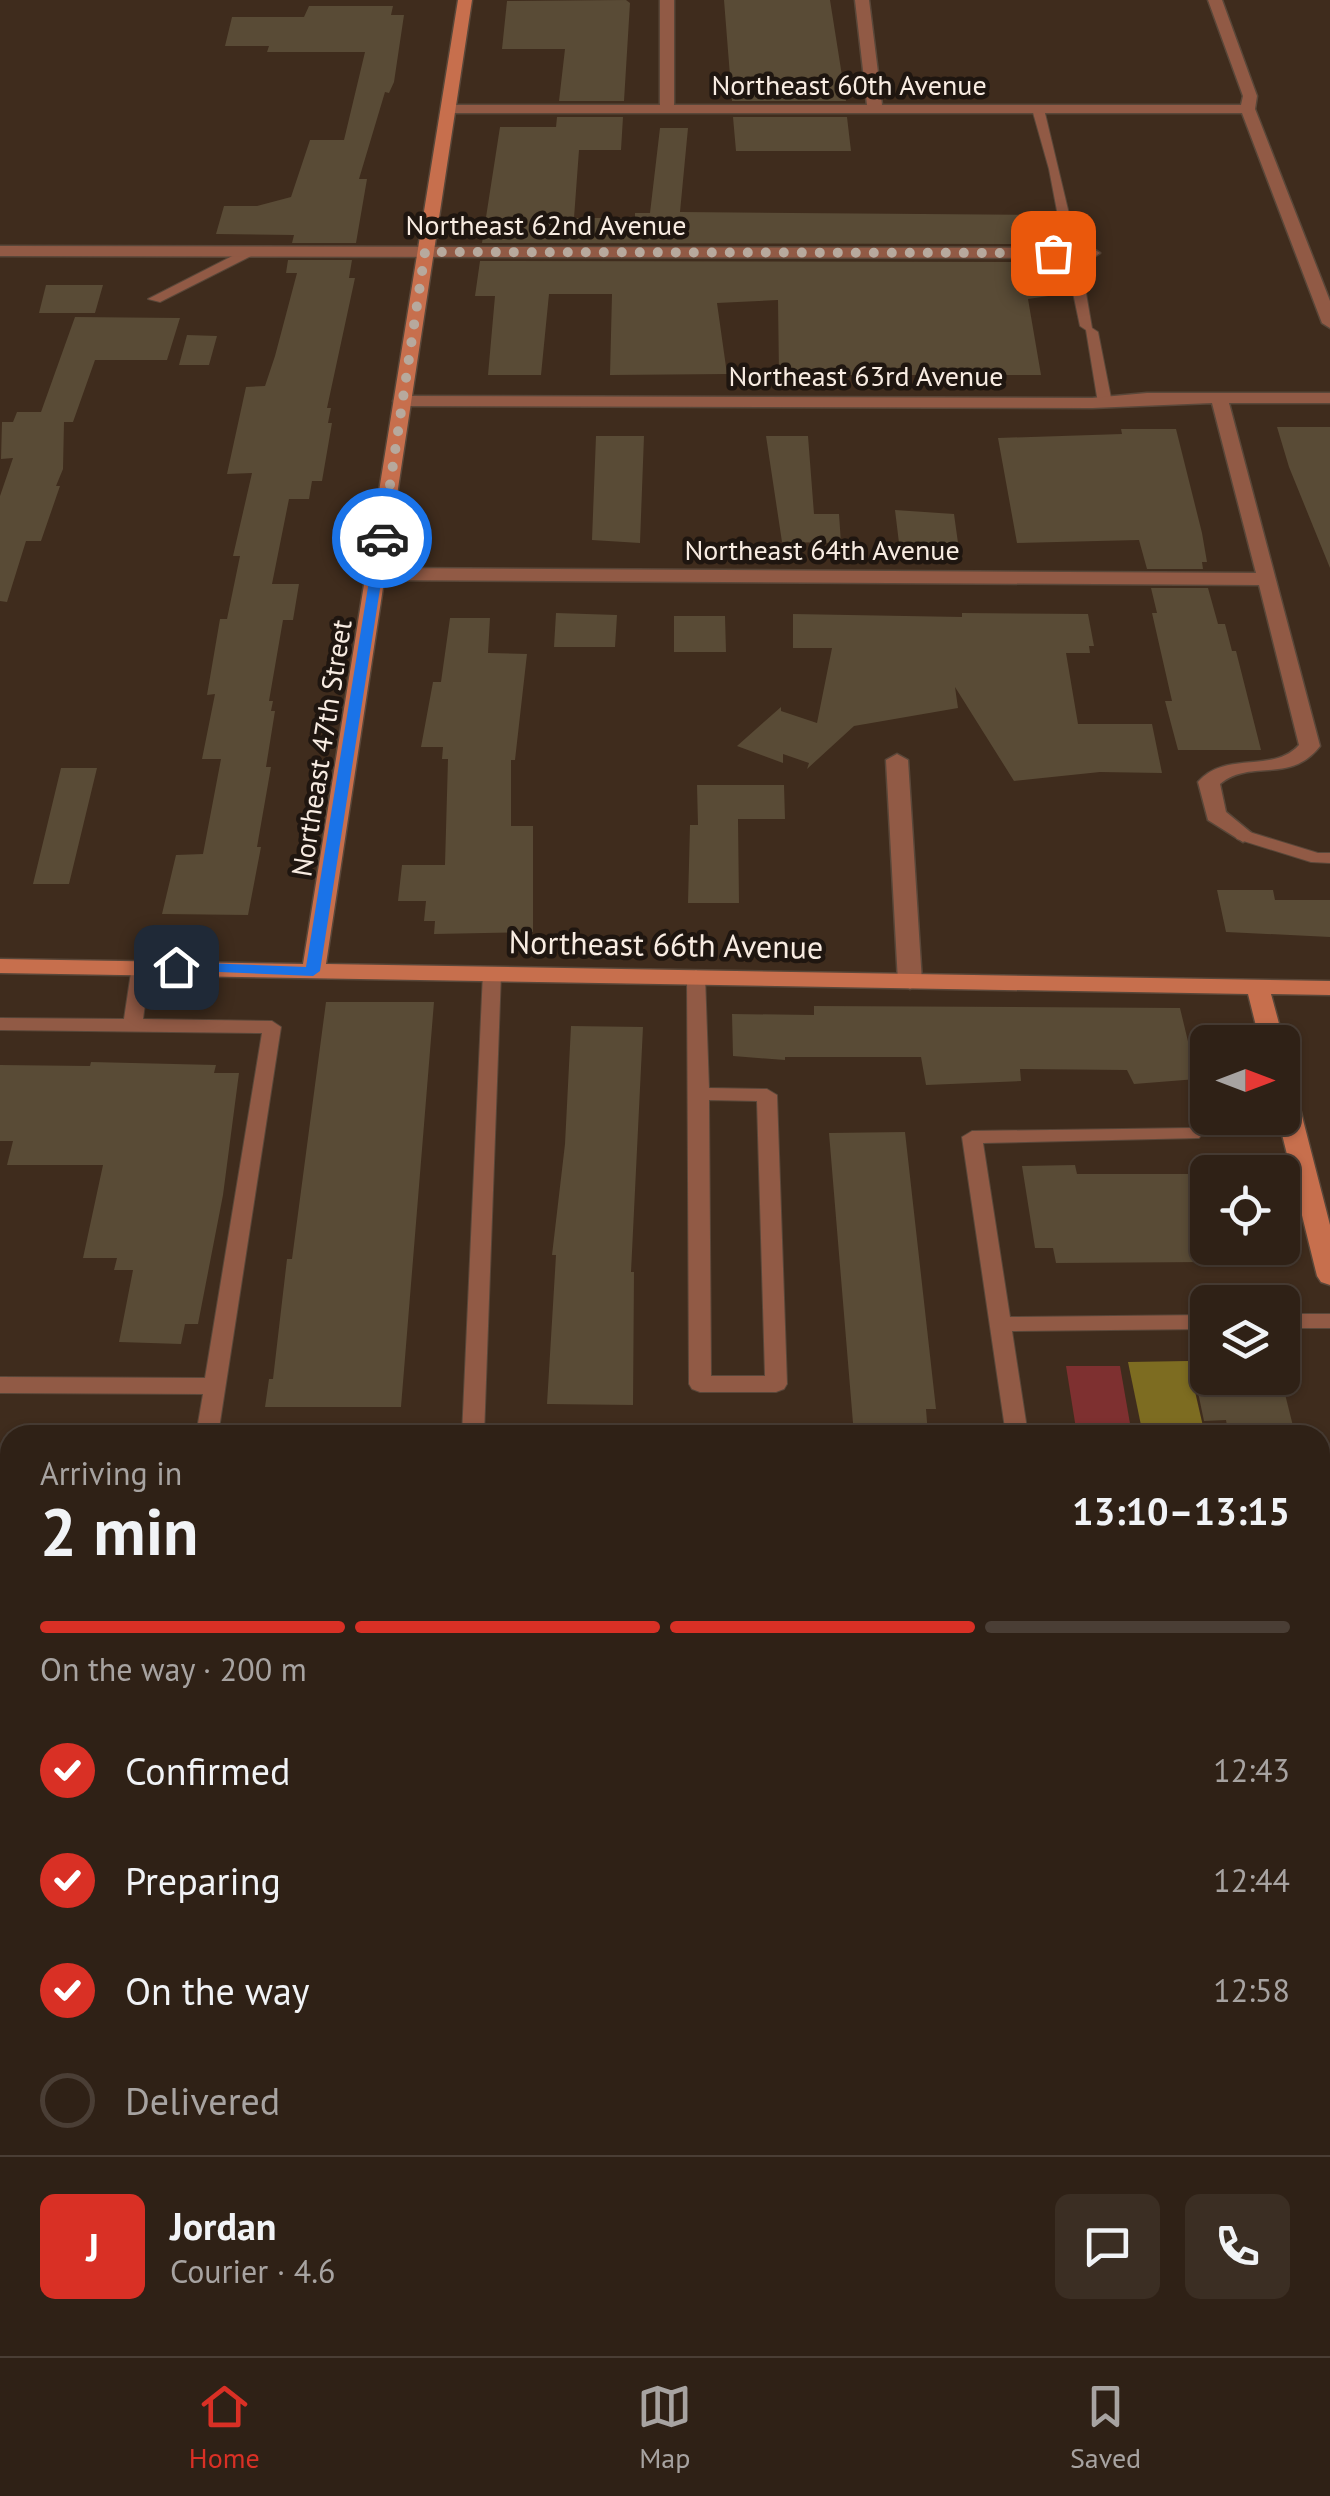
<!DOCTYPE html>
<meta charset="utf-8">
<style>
body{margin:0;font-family:"PT Sans",sans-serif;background:#3b2e23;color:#f1f3f6;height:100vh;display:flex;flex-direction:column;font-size:38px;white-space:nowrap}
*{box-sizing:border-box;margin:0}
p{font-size:32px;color:#a7a3a1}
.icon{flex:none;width:55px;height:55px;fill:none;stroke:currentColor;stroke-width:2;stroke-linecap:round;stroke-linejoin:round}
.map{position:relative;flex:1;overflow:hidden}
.panel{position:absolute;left:0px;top:1425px;width:1330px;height:932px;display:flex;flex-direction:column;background:#2f2116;border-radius:30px 30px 0 0;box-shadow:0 2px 8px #0004,0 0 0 2px #4a3e35}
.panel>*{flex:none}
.needle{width:65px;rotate:90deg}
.tools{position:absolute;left:1190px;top:1025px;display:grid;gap:20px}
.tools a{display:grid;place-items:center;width:110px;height:110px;border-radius:15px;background:#2f2116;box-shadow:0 2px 8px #0004,0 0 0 2px #4a3e35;font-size:50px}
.pin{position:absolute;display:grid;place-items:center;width:85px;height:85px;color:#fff;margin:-42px;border-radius:20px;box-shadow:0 5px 15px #0006}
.courier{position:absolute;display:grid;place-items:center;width:100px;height:100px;margin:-50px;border:8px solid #1a73e8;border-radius:50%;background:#fff;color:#222;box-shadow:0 2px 12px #0007}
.summary em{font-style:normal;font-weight:700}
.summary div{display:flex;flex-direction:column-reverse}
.summary{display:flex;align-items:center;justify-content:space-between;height:170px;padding:0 40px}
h1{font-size:65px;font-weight:700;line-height:75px}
.bar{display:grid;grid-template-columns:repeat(4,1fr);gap:15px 10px;align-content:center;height:120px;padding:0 40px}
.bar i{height:12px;border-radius:8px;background:#4a3e35}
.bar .selected{background:#d93025}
.bar p{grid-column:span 4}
.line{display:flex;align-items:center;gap:25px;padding:0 40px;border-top:2px solid #4a3e35}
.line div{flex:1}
.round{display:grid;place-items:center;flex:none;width:105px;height:105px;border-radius:15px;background:#3b2e23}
ol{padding:0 40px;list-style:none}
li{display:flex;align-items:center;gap:30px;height:110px}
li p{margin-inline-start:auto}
li .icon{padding:10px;border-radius:50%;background:#d93025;color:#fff;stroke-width:4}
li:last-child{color:#a7a3a1}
li i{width:55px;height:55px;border:5px solid #4a3e35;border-radius:50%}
.menu{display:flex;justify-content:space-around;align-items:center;height:140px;border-top:2px solid #4a3e35;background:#2f2116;font-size:28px;color:#a7a3a1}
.menu a{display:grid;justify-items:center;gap:5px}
.menu .selected{color:#d93025}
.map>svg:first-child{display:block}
.built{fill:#4d3420}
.green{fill:#7e3030}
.water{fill:#7d6c21}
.building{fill:#594b36}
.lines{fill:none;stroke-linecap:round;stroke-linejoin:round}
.lane-casing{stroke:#594739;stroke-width:2}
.street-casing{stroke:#594739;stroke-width:3}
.secondary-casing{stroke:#594739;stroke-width:3}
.primary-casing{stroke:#594739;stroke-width:3}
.lane{fill:#915a45;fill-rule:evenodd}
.street{fill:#915a45;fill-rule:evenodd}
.secondary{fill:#c76f4d;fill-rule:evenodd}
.primary{fill:#f07e52;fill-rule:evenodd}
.route{fill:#1a73e8}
.done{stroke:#b7a99d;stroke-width:10;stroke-dasharray:0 18}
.labels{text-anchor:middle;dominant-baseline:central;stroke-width:9;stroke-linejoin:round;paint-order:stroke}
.far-street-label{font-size:28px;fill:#f8ece2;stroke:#1f1610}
.street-label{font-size:32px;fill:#f8ece2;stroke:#1f1610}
</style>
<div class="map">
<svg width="1330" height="2356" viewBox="0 0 1330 2356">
<rect width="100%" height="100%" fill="#3f2c1d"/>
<path class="built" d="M 1330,1877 L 1330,2356 L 1067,2356 L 1066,2348 L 1320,2348 L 1320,1878 Z"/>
<path class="green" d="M 1066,1366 L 1120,1366 L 1132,1435 L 1077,1435 Z"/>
<path class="water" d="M 1188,1361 L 1205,1435 L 1143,1435 L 1128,1362 Z"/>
<path class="building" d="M 626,0 L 630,3 L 624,101 L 559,101 L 565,49 L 502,49 L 507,1 Z
M 724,0 L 830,0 L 846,101 L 732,101 Z
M 309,6 L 393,6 L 391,15 L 404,15 L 394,82 L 389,93 L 385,92 L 359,179 L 367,179 L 356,243 L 292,243 L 294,235 L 216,234 L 224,206 L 257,206 L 291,197 L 310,140 L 344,140 L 365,52 L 267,52 L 269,46 L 225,46 L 232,17 L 304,17 Z
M 557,117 L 623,117 L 621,150 L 579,150 L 574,218 L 635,218 L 635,213 L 650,213 L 660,128 L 688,128 L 680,212 L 1042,215 L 1050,244 L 482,243 L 500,127 L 556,127 Z
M 733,117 L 847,117 L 851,151 L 736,151 Z
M 288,260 L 352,260 L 349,278 L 355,278 L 327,408 L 331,408 L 328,423 L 332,423 L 322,481 L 312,481 L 309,499 L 289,499 L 272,584 L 299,584 L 293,620 L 283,620 L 269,701 L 273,701 L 271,711 L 275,711 L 266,767 L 271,767 L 257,847 L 261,847 L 248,915 L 162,914 L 176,855 L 203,854 L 221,759 L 202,759 L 215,694 L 207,695 L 220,619 L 227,619 L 240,556 L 233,556 L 252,473 L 227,474 L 246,387 L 265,386 L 275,356 L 297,273 L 286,273 Z
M 480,261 L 1054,262 L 1062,294 L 1028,299 L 1041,375 L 779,375 L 778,300 L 717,303 L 727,374 L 610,375 L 612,294 L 549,294 L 541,375 L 488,375 L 495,296 L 475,296 Z
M 46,285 L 103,285 L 95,313 L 39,313 Z
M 75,317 L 180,318 L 167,360 L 95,360 L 73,422 L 64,422 L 63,469 L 56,486 L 60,486 L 41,541 L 26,541 L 7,602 L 0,601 L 0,496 L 13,458 L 1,459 L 2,422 L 13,422 L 17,412 L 41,412 Z
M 187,335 L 217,336 L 209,365 L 179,365 Z
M 1277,427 L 1330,427 L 1330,568 L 1289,467 Z
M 1121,429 L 1176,429 L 1202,533 L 1207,562 L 1202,562 L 1203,569 L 1147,569 L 1139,540 L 1017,543 L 998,438 L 1122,434 Z
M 596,436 L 644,436 L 640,543 L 592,540 Z
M 766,436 L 808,436 L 814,514 L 839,514 L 841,543 L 782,542 Z
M 895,510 L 954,514 L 958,543 L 899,543 Z
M 1151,588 L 1208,588 L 1218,624 L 1225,624 L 1232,651 L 1236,651 L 1261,750 L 1178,750 L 1165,701 L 1172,701 L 1152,613 L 1157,613 Z
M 556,613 L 617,615 L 615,647 L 554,647 Z
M 962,613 L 1088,614 L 1094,646 L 1089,646 L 1090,653 L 1066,653 L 1078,724 L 1152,724 L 1162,773 L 1100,772 L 1014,781 L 955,687 L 958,708 L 854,726 L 807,769 L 809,763 L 783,754 L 783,763 L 737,746 L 781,707 L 781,711 L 817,723 L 832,648 L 793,648 L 793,614 L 962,617 Z
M 674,616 L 725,616 L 726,652 L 674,652 Z
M 450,618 L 490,618 L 488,653 L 527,654 L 515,760 L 511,760 L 511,826 L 533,826 L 533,932 L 434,934 L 435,921 L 424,921 L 426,901 L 398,901 L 402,865 L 445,865 L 448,759 L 442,759 L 443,747 L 421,747 L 433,682 L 441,682 Z
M 61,768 L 97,768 L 69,884 L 33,884 Z
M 697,785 L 784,785 L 785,819 L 738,819 L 739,903 L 688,903 L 690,825 L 698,825 Z
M 1217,890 L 1273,890 L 1275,900 L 1330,900 L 1330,937 L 1226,932 Z
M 326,1002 L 434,1002 L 401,1407 L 265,1407 L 269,1379 L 273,1379 L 287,1259 L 292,1259 Z
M 814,1006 L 1180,1008 L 1197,1079 L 1134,1084 L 1127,1070 L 1020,1069 L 1021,1081 L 926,1085 L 921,1057 L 785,1057 L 785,1060 L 733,1056 L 732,1014 L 814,1015 Z
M 571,1026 L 643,1027 L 631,1272 L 634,1272 L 633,1405 L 547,1404 L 556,1255 L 552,1255 L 565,1144 Z
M 91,1062 L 216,1065 L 214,1073 L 239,1073 L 223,1195 L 198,1324 L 185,1324 L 181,1344 L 119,1342 L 133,1270 L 114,1270 L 117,1258 L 83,1258 L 103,1165 L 7,1165 L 13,1141 L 0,1141 L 0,1065 L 90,1066 Z
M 905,1132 L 936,1409 L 926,1409 L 928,1435 L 854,1435 L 829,1133 Z
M 1075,1165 L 1077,1174 L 1208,1174 L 1208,1262 L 1056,1263 L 1053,1248 L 1035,1248 L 1022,1166 Z
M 1195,1378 L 1281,1378 L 1294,1430 L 1228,1431 L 1226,1420 L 1204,1421 Z"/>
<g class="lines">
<defs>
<path id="lane" d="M 1038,105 L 1044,109 L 1074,235 L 1099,253 L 1082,270 L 1092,328 L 1098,332 L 1112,403 L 1105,407 L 1098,403 L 1086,330 L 1080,326 L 1068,269 L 1084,253 L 1062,237 L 1049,169 L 1032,109 Z
M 248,248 L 255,252 L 253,255 L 160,302 L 148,299 Z
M 1243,830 L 1318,853 L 1330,853 L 1330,863 L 1311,862 L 1237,839 L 1234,835 L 1237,831 Z
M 141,960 L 150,966 L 143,1019 L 272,1021 L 281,1027 L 218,1435 L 196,1435 L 203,1394 L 0,1393 L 0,1377 L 205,1378 L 262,1033 L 0,1030 L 0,1018 L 124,1019 L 132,966 Z
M 492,967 L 501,973 L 484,1435 L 462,1435 L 483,973 Z
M 696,970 L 705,976 L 709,1088 L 767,1089 L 777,1095 L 787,1384 L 784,1389 L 776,1392 L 700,1392 L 692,1389 L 689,1384 L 687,976 ZM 709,1100 L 757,1101 L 765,1376 L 711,1376 Z
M 1192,1128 L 1199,1130 L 1202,1134 L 1199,1138 L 983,1143 L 1010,1317 L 1208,1315 L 1208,1329 L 1012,1331 L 1028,1435 L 1006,1435 L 962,1137 L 972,1131 Z
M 1282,1314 L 1330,1314 L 1330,1328 L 1282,1328 Z
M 0,1561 L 10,1561 L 10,1579 L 0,1579 Z
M 1330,1978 L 1330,2000 L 1320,2001 L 1320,1979 Z
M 10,2081 L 10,2105 L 0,2106 L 0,2082 Z
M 1330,2088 L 1330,2112 L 1320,2113 L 1320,2089 Z
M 373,2348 L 401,2348 L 400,2356 L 372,2356 Z
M 759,2348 L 787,2348 L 788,2356 L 760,2356 Z
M 1066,2348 L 1094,2348 L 1096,2356 L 1068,2356 Z"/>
<path id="street" d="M 660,0 L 674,0 L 674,105 L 867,105 L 855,0 L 869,0 L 882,105 L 1241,105 L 1243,96 L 1208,0 L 1222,0 L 1257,96 L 1255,109 L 1330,301 L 1330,328 L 1322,323 L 1242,113 L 450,113 L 443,109 L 450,105 L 660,105 Z
M 0,246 L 1092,248 L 1100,253 L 1092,258 L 0,256 Z
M 1147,393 L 1330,393 L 1330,403 L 1229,403 L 1320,746 C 1290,785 1251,758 1220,784 L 1226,812 L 1254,835 L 1243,842 L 1208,820 L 1198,782 C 1226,750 1273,774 1299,745 L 1259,585 L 377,580 L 367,574 L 377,568 L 1256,573 L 1212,403 L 1092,408 L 402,406 L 393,401 L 402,396 L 1092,398 Z
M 897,754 L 908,760 L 922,982 L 910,989 L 898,982 L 886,760 Z"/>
<path id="secondary" d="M 458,0 L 472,0 L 326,964 L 1330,981 L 1330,995 L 1271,994 L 1284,1042 L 1282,1044 L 1260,1042 L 1248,994 L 0,973 L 0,959 L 303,964 Z
M 1282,1077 L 1294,1085 L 1330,1225 L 1330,1285 L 1321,1282 L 1317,1276 L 1278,1118 L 1282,1118 Z"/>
<path id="primary" d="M 1320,1784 L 1330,1784 L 1330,1808 L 1320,1808 Z
M 0,1786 L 10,1786 L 10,1810 L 0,1810 Z"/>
</defs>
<use href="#lane" class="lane-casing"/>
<use href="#street" class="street-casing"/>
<use href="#secondary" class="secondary-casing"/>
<use href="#primary" class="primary-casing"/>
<use href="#lane" class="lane"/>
<use href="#street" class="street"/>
<use href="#secondary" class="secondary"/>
<use href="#primary" class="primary"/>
</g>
<path class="route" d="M 382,534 L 388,538 L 320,971 L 313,976 L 170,970 L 170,964 L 176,962 L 306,967 L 376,538 Z"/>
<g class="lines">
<path class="done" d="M 382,538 L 425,252 L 1053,253"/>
</g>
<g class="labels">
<g class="far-street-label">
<text x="849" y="84">Northeast 60th Avenue</text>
<text x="546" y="224">Northeast 62nd Avenue</text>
<text x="866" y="375">Northeast 63rd Avenue</text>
<text x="822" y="549">Northeast 64th Avenue</text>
<text transform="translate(321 748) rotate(-81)">Northeast 47th Street</text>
</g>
<g class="street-label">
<text transform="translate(666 944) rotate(1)">Northeast 66th Avenue</text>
</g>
</g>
</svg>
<div class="tools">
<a><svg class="needle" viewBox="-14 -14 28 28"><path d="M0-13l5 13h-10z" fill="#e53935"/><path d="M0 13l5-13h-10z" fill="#a7a3a1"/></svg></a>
<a><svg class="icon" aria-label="locate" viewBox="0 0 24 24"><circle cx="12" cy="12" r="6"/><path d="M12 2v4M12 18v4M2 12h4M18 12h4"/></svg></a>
<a><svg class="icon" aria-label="layers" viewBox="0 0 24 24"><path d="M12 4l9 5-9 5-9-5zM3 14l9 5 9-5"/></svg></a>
</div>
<div class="pin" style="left:1053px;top:253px;background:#ea580c"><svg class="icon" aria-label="bag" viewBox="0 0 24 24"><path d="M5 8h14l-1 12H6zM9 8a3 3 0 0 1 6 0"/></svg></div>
<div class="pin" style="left:176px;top:967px;background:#1f2937"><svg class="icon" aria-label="home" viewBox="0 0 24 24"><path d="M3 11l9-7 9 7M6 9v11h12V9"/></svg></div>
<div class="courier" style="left:382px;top:538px"><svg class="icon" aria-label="car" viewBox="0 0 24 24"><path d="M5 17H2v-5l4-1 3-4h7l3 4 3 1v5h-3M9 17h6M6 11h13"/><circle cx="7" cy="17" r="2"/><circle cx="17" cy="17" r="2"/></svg></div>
<section class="panel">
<div class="summary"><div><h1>2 min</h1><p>Arriving in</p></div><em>13:10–13:15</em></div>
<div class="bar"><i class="selected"></i><i class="selected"></i><i class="selected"></i><i></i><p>On the way · 200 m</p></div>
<ol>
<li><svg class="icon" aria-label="check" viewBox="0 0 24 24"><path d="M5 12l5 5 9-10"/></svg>Confirmed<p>12:43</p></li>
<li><svg class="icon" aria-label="check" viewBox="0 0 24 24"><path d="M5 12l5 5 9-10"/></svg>Preparing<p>12:44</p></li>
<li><svg class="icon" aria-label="check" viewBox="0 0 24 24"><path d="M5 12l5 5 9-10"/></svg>On the way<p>12:58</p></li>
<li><i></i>Delivered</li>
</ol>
<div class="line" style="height:180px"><b class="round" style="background:#d93025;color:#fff">J</b><div><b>Jordan</b><p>Courier · 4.6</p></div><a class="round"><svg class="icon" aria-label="chat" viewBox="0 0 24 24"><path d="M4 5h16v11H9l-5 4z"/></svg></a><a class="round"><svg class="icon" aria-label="phone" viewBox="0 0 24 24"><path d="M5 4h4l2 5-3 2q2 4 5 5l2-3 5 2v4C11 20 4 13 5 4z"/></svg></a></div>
</section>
</div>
<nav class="menu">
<a class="selected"><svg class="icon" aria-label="home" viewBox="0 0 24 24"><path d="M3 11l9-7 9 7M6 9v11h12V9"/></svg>Home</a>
<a><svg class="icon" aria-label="map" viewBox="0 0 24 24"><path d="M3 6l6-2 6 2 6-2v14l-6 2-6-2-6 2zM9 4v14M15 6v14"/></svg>Map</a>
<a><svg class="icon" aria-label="saved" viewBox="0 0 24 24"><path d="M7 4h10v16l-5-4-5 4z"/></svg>Saved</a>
</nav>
